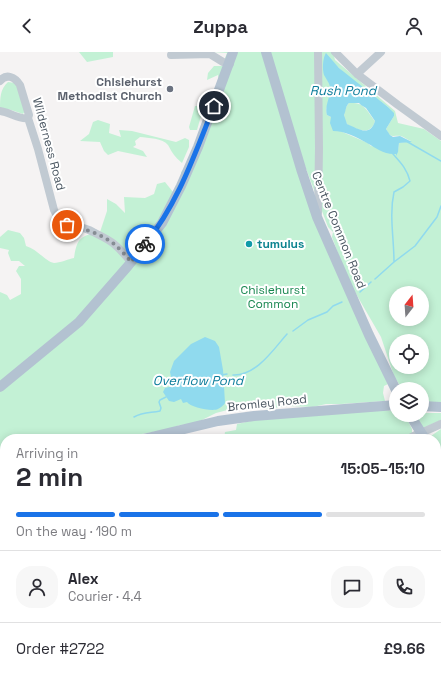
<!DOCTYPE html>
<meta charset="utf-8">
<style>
body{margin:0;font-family:"Space Grotesk",sans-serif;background:#f7f7f7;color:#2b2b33;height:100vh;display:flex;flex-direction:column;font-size:15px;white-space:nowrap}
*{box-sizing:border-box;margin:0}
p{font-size:13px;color:#7c7c81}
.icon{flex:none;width:22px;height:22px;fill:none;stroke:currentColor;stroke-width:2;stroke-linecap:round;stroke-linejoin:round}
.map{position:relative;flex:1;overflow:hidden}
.side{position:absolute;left:0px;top:382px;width:441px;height:248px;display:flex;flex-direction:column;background:#fff;border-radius:16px 16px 0 0;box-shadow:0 2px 10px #0003}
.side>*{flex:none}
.needle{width:26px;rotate:17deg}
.buttons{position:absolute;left:389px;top:234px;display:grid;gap:8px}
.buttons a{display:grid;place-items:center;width:40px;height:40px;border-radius:50%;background:#fff;box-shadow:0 2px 10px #0003;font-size:20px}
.pin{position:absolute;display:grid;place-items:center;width:34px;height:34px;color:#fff;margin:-17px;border:2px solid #fff;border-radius:50%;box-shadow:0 1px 4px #0007}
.courier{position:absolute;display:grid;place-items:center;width:40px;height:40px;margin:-20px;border:3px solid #1a73e8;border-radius:50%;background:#fff;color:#222;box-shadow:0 1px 5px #0007}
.overview em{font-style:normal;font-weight:800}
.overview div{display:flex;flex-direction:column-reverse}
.overview{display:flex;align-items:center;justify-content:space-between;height:68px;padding:0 16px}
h1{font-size:26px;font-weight:800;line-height:30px}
.bar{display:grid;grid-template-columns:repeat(4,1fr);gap:6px 4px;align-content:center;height:48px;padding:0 16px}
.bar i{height:5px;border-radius:3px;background:#e1e1e2}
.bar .current{background:#1a73e8}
.bar p{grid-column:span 4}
.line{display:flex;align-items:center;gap:10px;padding:0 16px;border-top:1px solid #e1e1e2}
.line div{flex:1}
.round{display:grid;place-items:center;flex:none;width:42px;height:42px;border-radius:16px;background:#f7f7f7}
header{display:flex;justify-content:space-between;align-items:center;height:52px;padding:0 16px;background:#fff;font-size:18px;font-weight:800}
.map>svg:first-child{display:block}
.green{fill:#c3f1d5;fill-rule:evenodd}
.water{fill:#90daee;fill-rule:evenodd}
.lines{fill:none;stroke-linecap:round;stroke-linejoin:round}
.stream{stroke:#90daee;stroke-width:1.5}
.minor{stroke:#c1cad2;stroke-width:8}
.major{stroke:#b3c2d1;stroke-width:10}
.done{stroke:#868d94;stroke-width:4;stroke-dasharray:0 7.2}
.route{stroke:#1a73e8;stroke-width:5}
.worship-dot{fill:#6b7280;stroke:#fff;stroke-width:1.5}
.culture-dot{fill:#0f9aa8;stroke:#fff;stroke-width:1.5}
.labels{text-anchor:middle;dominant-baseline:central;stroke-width:4;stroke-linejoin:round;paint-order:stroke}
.worship-label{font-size:12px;font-weight:bold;fill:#5b616d;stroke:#fff;text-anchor:end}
.street-label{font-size:12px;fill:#4a5661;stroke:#fff}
.culture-label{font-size:12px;font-weight:bold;fill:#0d838f;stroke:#fff;text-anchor:start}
.park-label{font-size:12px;fill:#17864f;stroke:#fff}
.water-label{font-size:13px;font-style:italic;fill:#0c7c9b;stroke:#fff}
</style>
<header><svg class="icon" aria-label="back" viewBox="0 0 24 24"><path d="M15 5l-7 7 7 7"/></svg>Zuppa<svg class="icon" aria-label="person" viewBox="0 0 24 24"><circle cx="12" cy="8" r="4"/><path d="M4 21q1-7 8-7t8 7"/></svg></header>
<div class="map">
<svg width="441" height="630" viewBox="0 0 441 630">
<rect width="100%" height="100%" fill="#f5f3f3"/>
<path class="green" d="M 79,0 L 113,0 L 113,5 L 87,10 Z
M 213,0 L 333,0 L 335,8 L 395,59 L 398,71 L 424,77 L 441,89 L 441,351 L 422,349 L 422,337 L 402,337 L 394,324 L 381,285 L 348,228 L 332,185 L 333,180 L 328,175 L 305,114 L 298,110 L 388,332 L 384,334 L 383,341 L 385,349 L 341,352 L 326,352 L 313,355 L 288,354 L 266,357 L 231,357 L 216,361 L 194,372 L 180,373 L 169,377 L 131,384 L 124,387 L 5,387 L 5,494 L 0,492 L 0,240 L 7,243 L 10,248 L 21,242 L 21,227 L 16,219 L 19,214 L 25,214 L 19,209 L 11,209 L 8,201 L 9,198 L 0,196 L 0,185 L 8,178 L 20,181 L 24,186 L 26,194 C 37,197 46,210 54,211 C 60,211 68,207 74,206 C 77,186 80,184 100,180 L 107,159 L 107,147 L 116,152 L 125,161 L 124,145 L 145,146 L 154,142 L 157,132 L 165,130 L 173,140 L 181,129 L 181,120 L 186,115 L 220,41 L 218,23 L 207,28 L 208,21 L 214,14 L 222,14 L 227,1 ZM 325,2 L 347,24 L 388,55 L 393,61 L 394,64 L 386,77 C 391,87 393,83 401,84 C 404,85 408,88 411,89 L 399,91 L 398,98 L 371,94 L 368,91 L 340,79 L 334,79 L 331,65 L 327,63 L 326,57 L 330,45 L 330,33 L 324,21 ZM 396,241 L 422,241 L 422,267 L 396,267 ZM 396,289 L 422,289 L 422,315 L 396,315 Z
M 8,30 L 15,31 L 17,33 L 25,59 L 23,62 L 8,57 L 0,57 C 0,46 0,37 8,30 Z
M 349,51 C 365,50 366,58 375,69 C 371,84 357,78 347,72 C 342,65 344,57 349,51 Z
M 195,54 L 198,54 L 201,64 L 197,78 L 190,78 L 189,75 Z
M 98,68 L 110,72 L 109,81 L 121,85 L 119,78 L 132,79 L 176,90 L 185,86 L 189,88 L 189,95 L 182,111 C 174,104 173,102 168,93 C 163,86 148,86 140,85 L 135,89 L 136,93 L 133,95 L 143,99 L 147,105 L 118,99 L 108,103 L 104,99 L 100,90 L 80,89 L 89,82 L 93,70 Z
M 382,358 L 396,359 L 396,363 L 405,363 L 412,377 L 412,381 L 404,387 L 224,387 L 225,380 L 236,378 L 237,372 L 259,367 Z
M 422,361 L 441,361 L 441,368 L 423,376 L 416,363 L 422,363 Z
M 441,377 L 441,401 L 436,393 L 436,387 L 433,387 L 431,384 Z
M 0,560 L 5,560 L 5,587 L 0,587 Z
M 0,601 L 5,602 L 5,625 L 49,625 L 47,630 L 0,630 Z
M 216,625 L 275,625 L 283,629 L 218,630 Z
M 291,625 L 328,625 L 327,630 L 299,630 Z
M 335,625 L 404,625 L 401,630 L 334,630 Z"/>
<path class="water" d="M 326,1 L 339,16 L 388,55 L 394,61 L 394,64 L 386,77 L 390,83 L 393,85 L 400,84 L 412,90 L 399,91 L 398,100 L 396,104 L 396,102 C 384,103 376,96 367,91 C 356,85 345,79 333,79 L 330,71 L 331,65 L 327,63 C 324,54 331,45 330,35 C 329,30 326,27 324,23 C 322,17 323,5 326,1 ZM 349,51 L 359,51 L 361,53 L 366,56 L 375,69 C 370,86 357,76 347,72 L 344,63 C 346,59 345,55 349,51 Z
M 205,285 L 215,289 L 219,295 L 223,318 L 225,351 C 224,353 220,356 218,357 C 212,360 190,355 187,350 L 183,351 L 181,347 L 174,350 L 169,349 L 163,340 L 165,336 L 173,334 L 170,320 L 174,309 L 191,292 Z"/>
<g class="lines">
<path class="stream" d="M 406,89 L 441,109
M 394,210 L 415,194 L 437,165 L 441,154
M 375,227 L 394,210 C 394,186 389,163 394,140 L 403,135 L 410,129 C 407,117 401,111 393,102
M 360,240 L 371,230
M 293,279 L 308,268 L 327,260 L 333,254 L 342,250
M 221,323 L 227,322
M 233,323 C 256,324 273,298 287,282
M 134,365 C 143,360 150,361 160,359 L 161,356 L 159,350 L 160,348 L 166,345
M 97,625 L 130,626
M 34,630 L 37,625"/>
<path class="minor" d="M 335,0 L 357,22 L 398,53 L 441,84
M 171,3 L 210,2 L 223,10 L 230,12
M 357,22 L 381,0
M 0,29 C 6,21 15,25 20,33 L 29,63 L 28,66 L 38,97 L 54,158 C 64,180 76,170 93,180 C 99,183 108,187 114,192 C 120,197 126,204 131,210
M 0,59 C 9,60 20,68 28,66
M 318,161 L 319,96 L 318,0
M 421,381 L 441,372
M 408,387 L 421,380
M 436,580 L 441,576
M 436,605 L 441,609
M 213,625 L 215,630
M 178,630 L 179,625
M 331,630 L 333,625
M 406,630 L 408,625"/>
<path class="major" d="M 266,0 L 302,120 L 317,165 L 369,283 L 396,338
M 0,335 L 79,270 L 128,214 L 162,171 L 181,134 L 198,95 L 233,0
M 422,354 L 441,355
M 410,363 L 425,387
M 143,387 L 218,369 L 254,364 L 396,353
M 436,403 L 441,410
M 0,423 L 5,422
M 0,499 L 5,501
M 281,625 L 289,630"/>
</g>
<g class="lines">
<path class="done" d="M 67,173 C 84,177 100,181 114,192 C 120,197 126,204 131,210 L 145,192"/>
<path class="route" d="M 145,192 C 178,152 195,101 214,54"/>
</g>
<circle class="worship-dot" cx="170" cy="37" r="4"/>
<circle class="culture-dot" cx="249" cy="192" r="4"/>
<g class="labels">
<g class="worship-label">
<text x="162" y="30">Chislehurst<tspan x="162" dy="14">Methodist Church</tspan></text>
</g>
<g class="street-label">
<text transform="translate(49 92) rotate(75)">Wilderness Road</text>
<text transform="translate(339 178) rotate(68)">Centre Common Road</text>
<text transform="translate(267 351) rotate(-6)">Bromley Road</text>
</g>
<g class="culture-label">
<text x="257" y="192">tumulus</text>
</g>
<g class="park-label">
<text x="273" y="238">Chislehurst<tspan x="273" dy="14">Common</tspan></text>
</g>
<g class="water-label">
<text x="343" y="38">Rush Pond</text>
<text x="198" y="328">Overflow Pond</text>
</g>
</g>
</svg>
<div class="buttons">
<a><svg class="needle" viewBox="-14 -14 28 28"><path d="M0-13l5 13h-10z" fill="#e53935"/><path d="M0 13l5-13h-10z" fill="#7c7c81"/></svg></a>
<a><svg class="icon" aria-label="locate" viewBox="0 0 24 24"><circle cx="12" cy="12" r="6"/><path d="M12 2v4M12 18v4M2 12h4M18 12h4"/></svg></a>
<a><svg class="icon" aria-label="layers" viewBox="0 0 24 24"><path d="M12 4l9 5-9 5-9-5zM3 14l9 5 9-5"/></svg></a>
</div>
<div class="pin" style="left:67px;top:173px;background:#ea580c"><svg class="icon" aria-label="bag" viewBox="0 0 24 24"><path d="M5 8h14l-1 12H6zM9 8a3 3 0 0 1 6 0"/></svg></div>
<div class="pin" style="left:214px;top:54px;background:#1f2937"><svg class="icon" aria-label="home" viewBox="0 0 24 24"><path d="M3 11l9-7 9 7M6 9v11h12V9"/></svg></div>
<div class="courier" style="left:145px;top:192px"><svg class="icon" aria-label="bike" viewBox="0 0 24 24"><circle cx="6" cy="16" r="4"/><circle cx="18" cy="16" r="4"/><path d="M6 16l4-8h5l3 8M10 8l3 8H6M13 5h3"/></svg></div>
<section class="side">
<div class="overview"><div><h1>2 min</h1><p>Arriving in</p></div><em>15:05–15:10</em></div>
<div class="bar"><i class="current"></i><i class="current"></i><i class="current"></i><i></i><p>On the way · 190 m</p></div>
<div class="line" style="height:72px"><a class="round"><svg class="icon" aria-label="person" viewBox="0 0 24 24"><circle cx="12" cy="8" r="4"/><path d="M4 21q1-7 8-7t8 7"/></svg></a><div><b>Alex</b><p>Courier · 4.4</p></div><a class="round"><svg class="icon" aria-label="chat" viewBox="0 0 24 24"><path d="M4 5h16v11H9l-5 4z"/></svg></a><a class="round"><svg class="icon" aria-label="phone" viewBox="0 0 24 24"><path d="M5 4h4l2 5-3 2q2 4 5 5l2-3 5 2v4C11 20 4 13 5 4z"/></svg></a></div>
<div class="line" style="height:52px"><div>Order #2722</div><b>£9.66</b></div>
</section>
</div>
